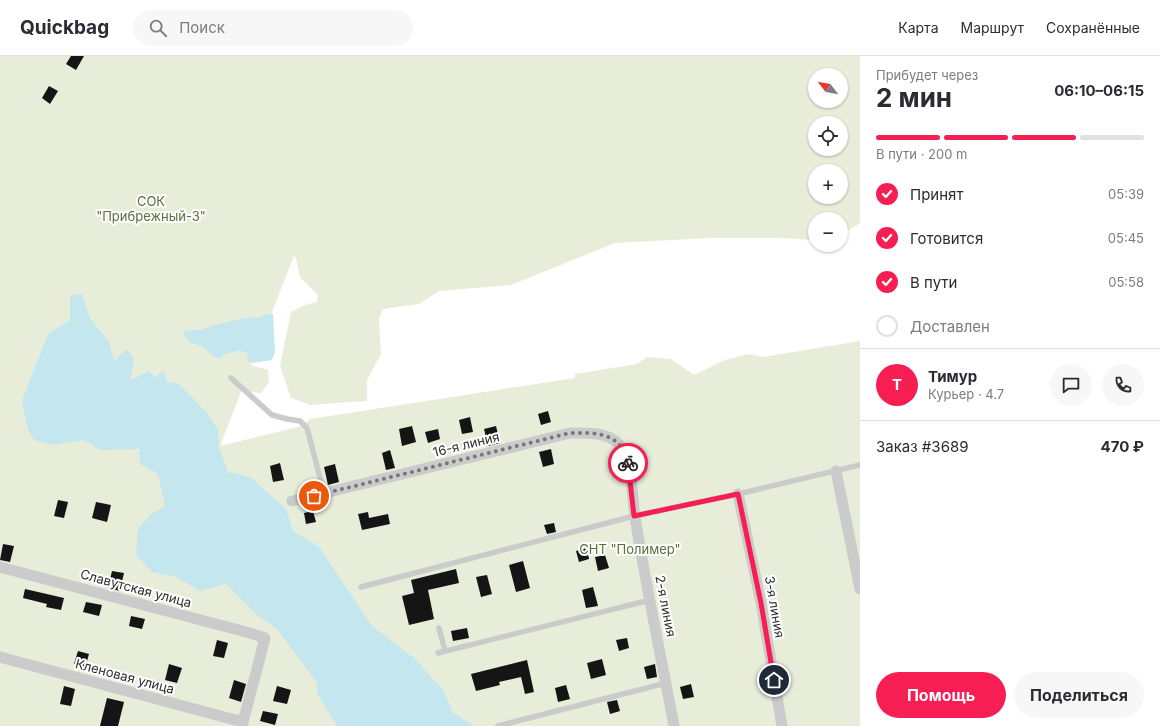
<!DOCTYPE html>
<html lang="ru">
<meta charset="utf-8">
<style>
body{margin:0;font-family:Inter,sans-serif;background:#f7f7f7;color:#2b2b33;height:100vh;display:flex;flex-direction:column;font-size:15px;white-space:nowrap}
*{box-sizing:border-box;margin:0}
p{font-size:13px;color:#7c7c81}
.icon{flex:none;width:22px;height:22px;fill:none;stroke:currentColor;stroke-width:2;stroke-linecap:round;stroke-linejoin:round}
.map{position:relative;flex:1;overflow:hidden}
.side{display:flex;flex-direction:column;background:#fff;width:300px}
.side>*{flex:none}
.needle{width:26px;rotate:301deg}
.fabs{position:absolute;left:808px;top:12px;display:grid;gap:8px}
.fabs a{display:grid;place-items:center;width:40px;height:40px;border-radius:50%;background:#fff;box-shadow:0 1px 3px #0004;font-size:20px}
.pin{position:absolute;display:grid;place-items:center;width:34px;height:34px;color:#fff;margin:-17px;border:2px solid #fff;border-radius:50%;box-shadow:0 1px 4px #0007}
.courier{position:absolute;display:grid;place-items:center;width:40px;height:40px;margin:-20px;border:3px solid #f71e54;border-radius:50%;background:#fff;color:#222;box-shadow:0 1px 5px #0007}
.headline em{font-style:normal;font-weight:700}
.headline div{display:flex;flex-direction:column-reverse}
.headline{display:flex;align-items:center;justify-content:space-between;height:68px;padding:0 16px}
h1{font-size:26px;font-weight:700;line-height:30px}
.bar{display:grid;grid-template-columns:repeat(4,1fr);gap:6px 4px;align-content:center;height:48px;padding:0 16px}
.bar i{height:5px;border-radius:3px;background:#e1e1e2}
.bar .current{background:#f71e54}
.bar p{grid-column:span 4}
.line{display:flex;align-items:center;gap:10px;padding:0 16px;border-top:1px solid #e1e1e2}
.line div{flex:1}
.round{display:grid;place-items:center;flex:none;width:42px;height:42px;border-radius:21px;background:#f7f7f7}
ol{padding:0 16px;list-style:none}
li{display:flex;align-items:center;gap:12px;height:44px}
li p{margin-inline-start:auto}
li .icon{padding:4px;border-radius:50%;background:#f71e54;color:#fff;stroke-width:4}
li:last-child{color:#7c7c81}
li i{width:22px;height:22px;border:2px solid #e1e1e2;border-radius:50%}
.cta{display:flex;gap:8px;margin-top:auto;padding:8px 16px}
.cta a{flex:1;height:46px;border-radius:24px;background:#f71e54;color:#fff;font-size:16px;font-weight:700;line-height:46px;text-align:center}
.cta a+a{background:#f7f7f7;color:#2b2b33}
header{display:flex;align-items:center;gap:24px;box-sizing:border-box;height:56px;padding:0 20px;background:#fff;border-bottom:1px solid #e1e1e2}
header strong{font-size:19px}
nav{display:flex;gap:22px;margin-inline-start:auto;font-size:14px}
.search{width:280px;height:36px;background:#f7f7f7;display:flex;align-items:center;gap:10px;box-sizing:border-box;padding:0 14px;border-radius:22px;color:#7c7c81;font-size:15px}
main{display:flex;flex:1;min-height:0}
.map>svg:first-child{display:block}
.green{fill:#e7edd9;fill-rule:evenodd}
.water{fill:#c3e6ef}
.building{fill:#151515}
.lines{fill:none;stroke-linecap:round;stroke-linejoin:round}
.service{stroke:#cbcbcb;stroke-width:5.5}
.minor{stroke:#cbcbcb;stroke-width:11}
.done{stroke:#777;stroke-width:4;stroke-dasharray:0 7.2}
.route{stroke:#f71e54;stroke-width:5}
.labels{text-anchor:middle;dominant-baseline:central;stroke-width:4;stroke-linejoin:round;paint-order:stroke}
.park-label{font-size:13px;fill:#5a6e37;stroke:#fff}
.street-label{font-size:13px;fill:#2e2e2e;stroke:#fff}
</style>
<header>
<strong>Quickbag</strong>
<div class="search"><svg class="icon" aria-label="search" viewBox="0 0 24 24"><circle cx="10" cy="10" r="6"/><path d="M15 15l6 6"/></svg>Поиск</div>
<nav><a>Карта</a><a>Маршрут</a><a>Сохранённые</a></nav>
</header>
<main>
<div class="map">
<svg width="860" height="670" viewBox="0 0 860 670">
<rect width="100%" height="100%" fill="#fff"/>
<path class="green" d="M 0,0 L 860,0 L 860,167 L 841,179 L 841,163 L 815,163 L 815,184 L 780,182 L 710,182 L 615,187 L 511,229 L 439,235 L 419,248 L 383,253 L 379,263 L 381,298 L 367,324 L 367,345 L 310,349 L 291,342 L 280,310 L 291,256 L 305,249 L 317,246 L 318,239 L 300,221 L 296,202 L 294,200 L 251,309 L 268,314 L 269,326 L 261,337 L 248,336 L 243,331 L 220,390 L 302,370 L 310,363 L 575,322 L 575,318 L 637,308 L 647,301 L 671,303 L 694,319 L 725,304 L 749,298 L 763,301 L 860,285 L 860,670 L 0,670 ZM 815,19 L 841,19 L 841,45 L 815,45 ZM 815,67 L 841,67 L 841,93 L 815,93 ZM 815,115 L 841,115 L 841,141 L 815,141 Z"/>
<path class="water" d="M 82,238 L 90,262 L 109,286 L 114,305 L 127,293 L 134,304 L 130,324 L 149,315 L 155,321 L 164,315 L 167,326 L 179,328 L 207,357 L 218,374 L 219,391 L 228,416 L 250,421 L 286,453 L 293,475 L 319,491 L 372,570 L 415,603 L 443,634 L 453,657 L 475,670 L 337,670 L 317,637 L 317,627 L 277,573 L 256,558 L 226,528 L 200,535 L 176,521 L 152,516 L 136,499 L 138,473 L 150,459 L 165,450 L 158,418 L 141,409 L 139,402 L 140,393 L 100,394 L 84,384 L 53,389 L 34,384 L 28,374 L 22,345 L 48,278 L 70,264 L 70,239 Z
M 268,258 L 273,258 L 275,296 L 272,304 L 252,307 L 248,305 L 247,297 L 239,294 L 223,299 L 221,303 L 214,301 L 204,291 L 189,286 L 184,279 L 185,274 L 200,274 L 214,269 L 250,261 L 257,262 Z"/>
<path class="building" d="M 71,0 L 84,0 L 76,14 L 66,8 Z
M 49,30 L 58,35 L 50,48 L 42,42 Z
M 548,355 L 551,366 L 541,369 L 538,358 Z
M 470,361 L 473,376 L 462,378 L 459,364 Z
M 412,370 L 416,386 L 402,390 L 399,373 Z
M 496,370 L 500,387 L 488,390 L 484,373 Z
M 438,373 L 440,383 L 428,387 L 425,376 Z
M 551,393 L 554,408 L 543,411 L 539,396 Z
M 390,394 L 395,412 L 386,414 L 382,397 Z
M 280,407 L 284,424 L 273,426 L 270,410 Z
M 335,408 L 339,426 L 328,429 L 324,411 Z
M 58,444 L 68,446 L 64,462 L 54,460 Z
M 96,446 L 111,449 L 107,466 L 92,462 Z
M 313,455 L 316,466 L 306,468 L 304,457 Z
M 368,456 L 369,462 L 388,458 L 390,468 L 362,474 L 358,458 Z
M 554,467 L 556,476 L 547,478 L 544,469 Z
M 3,488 L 14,490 L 10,506 L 0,504 Z
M 587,492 L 589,503 L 579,506 L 576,495 Z
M 605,499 L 609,512 L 598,515 L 595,501 Z
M 523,505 L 530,532 L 516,536 L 509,509 Z
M 456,513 L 459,527 L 428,534 L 434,563 L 409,569 L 402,540 L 414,537 L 411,524 Z
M 112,515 L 124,517 L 120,535 L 108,532 Z
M 487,519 L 492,538 L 481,541 L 476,521 Z
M 593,531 L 598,550 L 586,552 L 582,534 Z
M 25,533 L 64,542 L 61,554 L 46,551 L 47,548 L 23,542 Z
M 86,546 L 102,549 L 99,560 L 83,556 Z
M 131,560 L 145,563 L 142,573 L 129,570 Z
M 467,572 L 469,582 L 453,585 L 451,575 Z
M 627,582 L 629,592 L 619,595 L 616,584 Z
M 217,584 L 228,587 L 224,602 L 213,600 Z
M 78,595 L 89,598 L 85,612 L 74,608 Z
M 602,603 L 606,619 L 591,623 L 587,607 Z
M 527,604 L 534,636 L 525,638 L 521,621 L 499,626 L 500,629 L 476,635 L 471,618 Z
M 169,608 L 182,612 L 177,627 L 165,624 Z
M 655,608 L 657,621 L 647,623 L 644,611 Z
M 234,624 L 246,628 L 241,646 L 229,642 Z
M 691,628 L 694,641 L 683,643 L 680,631 Z
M 566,629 L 570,643 L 558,646 L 555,632 Z
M 64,630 L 75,633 L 71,650 L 60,648 Z
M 277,630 L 291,634 L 287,648 L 273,645 Z
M 107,642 L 124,646 L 118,670 L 100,670 Z
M 617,644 L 620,655 L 610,658 L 607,646 Z
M 263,655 L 278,658 L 275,669 L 260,665 Z"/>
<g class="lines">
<path class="service" d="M 231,322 L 272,359 L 287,363 L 300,365 L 307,372 L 324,437
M 361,531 L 634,460 L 738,438 L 860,409
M 439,572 L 445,595
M 438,597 L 650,544
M 498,670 L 666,627"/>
<path class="minor" d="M 836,415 L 860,533
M 738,438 L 761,547 L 782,670
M 292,445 L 570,377 C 589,377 611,375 623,393 C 632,406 632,444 635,461 C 646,531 661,600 674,670
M 0,511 L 250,577 L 265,582 L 242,670
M 0,601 L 243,666"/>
</g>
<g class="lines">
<path class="done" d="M 314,440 L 570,377 C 589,377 610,375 622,392 C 625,396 626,403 628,407"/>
<path class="route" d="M 628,407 L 634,460 L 738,438 L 761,547 L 774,624"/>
</g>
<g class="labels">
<g class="park-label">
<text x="151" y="145">СОК<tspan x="151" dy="15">"Прибрежный-3"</tspan></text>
<text x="630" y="493">СНТ "Полимер"</text>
</g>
<g class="street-label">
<text transform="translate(466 388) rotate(-14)">16-я линия</text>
<text transform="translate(136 532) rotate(15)">Славутская улица</text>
<text transform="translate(666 550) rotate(79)">2-я линия</text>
<text transform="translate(775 551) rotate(80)">3-я линия</text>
<text transform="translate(125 620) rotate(15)">Кленовая улица</text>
</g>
</g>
</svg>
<div class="fabs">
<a><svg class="needle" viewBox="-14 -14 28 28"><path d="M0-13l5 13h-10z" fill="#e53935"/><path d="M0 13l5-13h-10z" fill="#7c7c81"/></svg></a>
<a><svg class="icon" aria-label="locate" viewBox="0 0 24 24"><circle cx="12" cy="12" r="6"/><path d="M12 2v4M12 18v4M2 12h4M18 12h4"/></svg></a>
<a>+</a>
<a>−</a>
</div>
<div class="pin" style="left:314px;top:440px;background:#ea580c"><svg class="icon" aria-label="bag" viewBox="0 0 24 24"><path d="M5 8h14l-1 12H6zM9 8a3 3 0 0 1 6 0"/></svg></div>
<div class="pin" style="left:774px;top:624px;background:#1f2937"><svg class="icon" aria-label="home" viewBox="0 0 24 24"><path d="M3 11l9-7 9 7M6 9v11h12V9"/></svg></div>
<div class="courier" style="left:628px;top:407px"><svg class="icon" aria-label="bike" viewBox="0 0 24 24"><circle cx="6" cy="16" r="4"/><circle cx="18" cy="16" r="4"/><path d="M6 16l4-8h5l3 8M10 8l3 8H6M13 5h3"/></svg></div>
</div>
<section class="side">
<div class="headline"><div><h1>2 мин</h1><p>Прибудет через</p></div><em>06:10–06:15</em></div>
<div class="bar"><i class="current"></i><i class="current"></i><i class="current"></i><i></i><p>В пути · 200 m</p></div>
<ol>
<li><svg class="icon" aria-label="check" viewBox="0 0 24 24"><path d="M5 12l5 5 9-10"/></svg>Принят<p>05:39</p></li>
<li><svg class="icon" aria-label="check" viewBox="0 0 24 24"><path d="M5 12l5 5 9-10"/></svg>Готовится<p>05:45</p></li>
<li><svg class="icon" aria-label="check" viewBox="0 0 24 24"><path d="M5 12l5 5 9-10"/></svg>В пути<p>05:58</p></li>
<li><i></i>Доставлен</li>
</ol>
<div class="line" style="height:72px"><b class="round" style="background:#f71e54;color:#fff">Т</b><div><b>Тимур</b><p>Курьер · 4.7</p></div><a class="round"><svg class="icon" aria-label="chat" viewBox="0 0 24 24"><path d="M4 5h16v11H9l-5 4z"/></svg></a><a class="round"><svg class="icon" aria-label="phone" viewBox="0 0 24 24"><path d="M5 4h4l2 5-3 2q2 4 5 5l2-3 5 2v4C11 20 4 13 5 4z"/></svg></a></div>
<div class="line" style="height:52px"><div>Заказ #3689</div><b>470 ₽</b></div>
<div class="cta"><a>Помощь</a><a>Поделиться</a></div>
</section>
</main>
